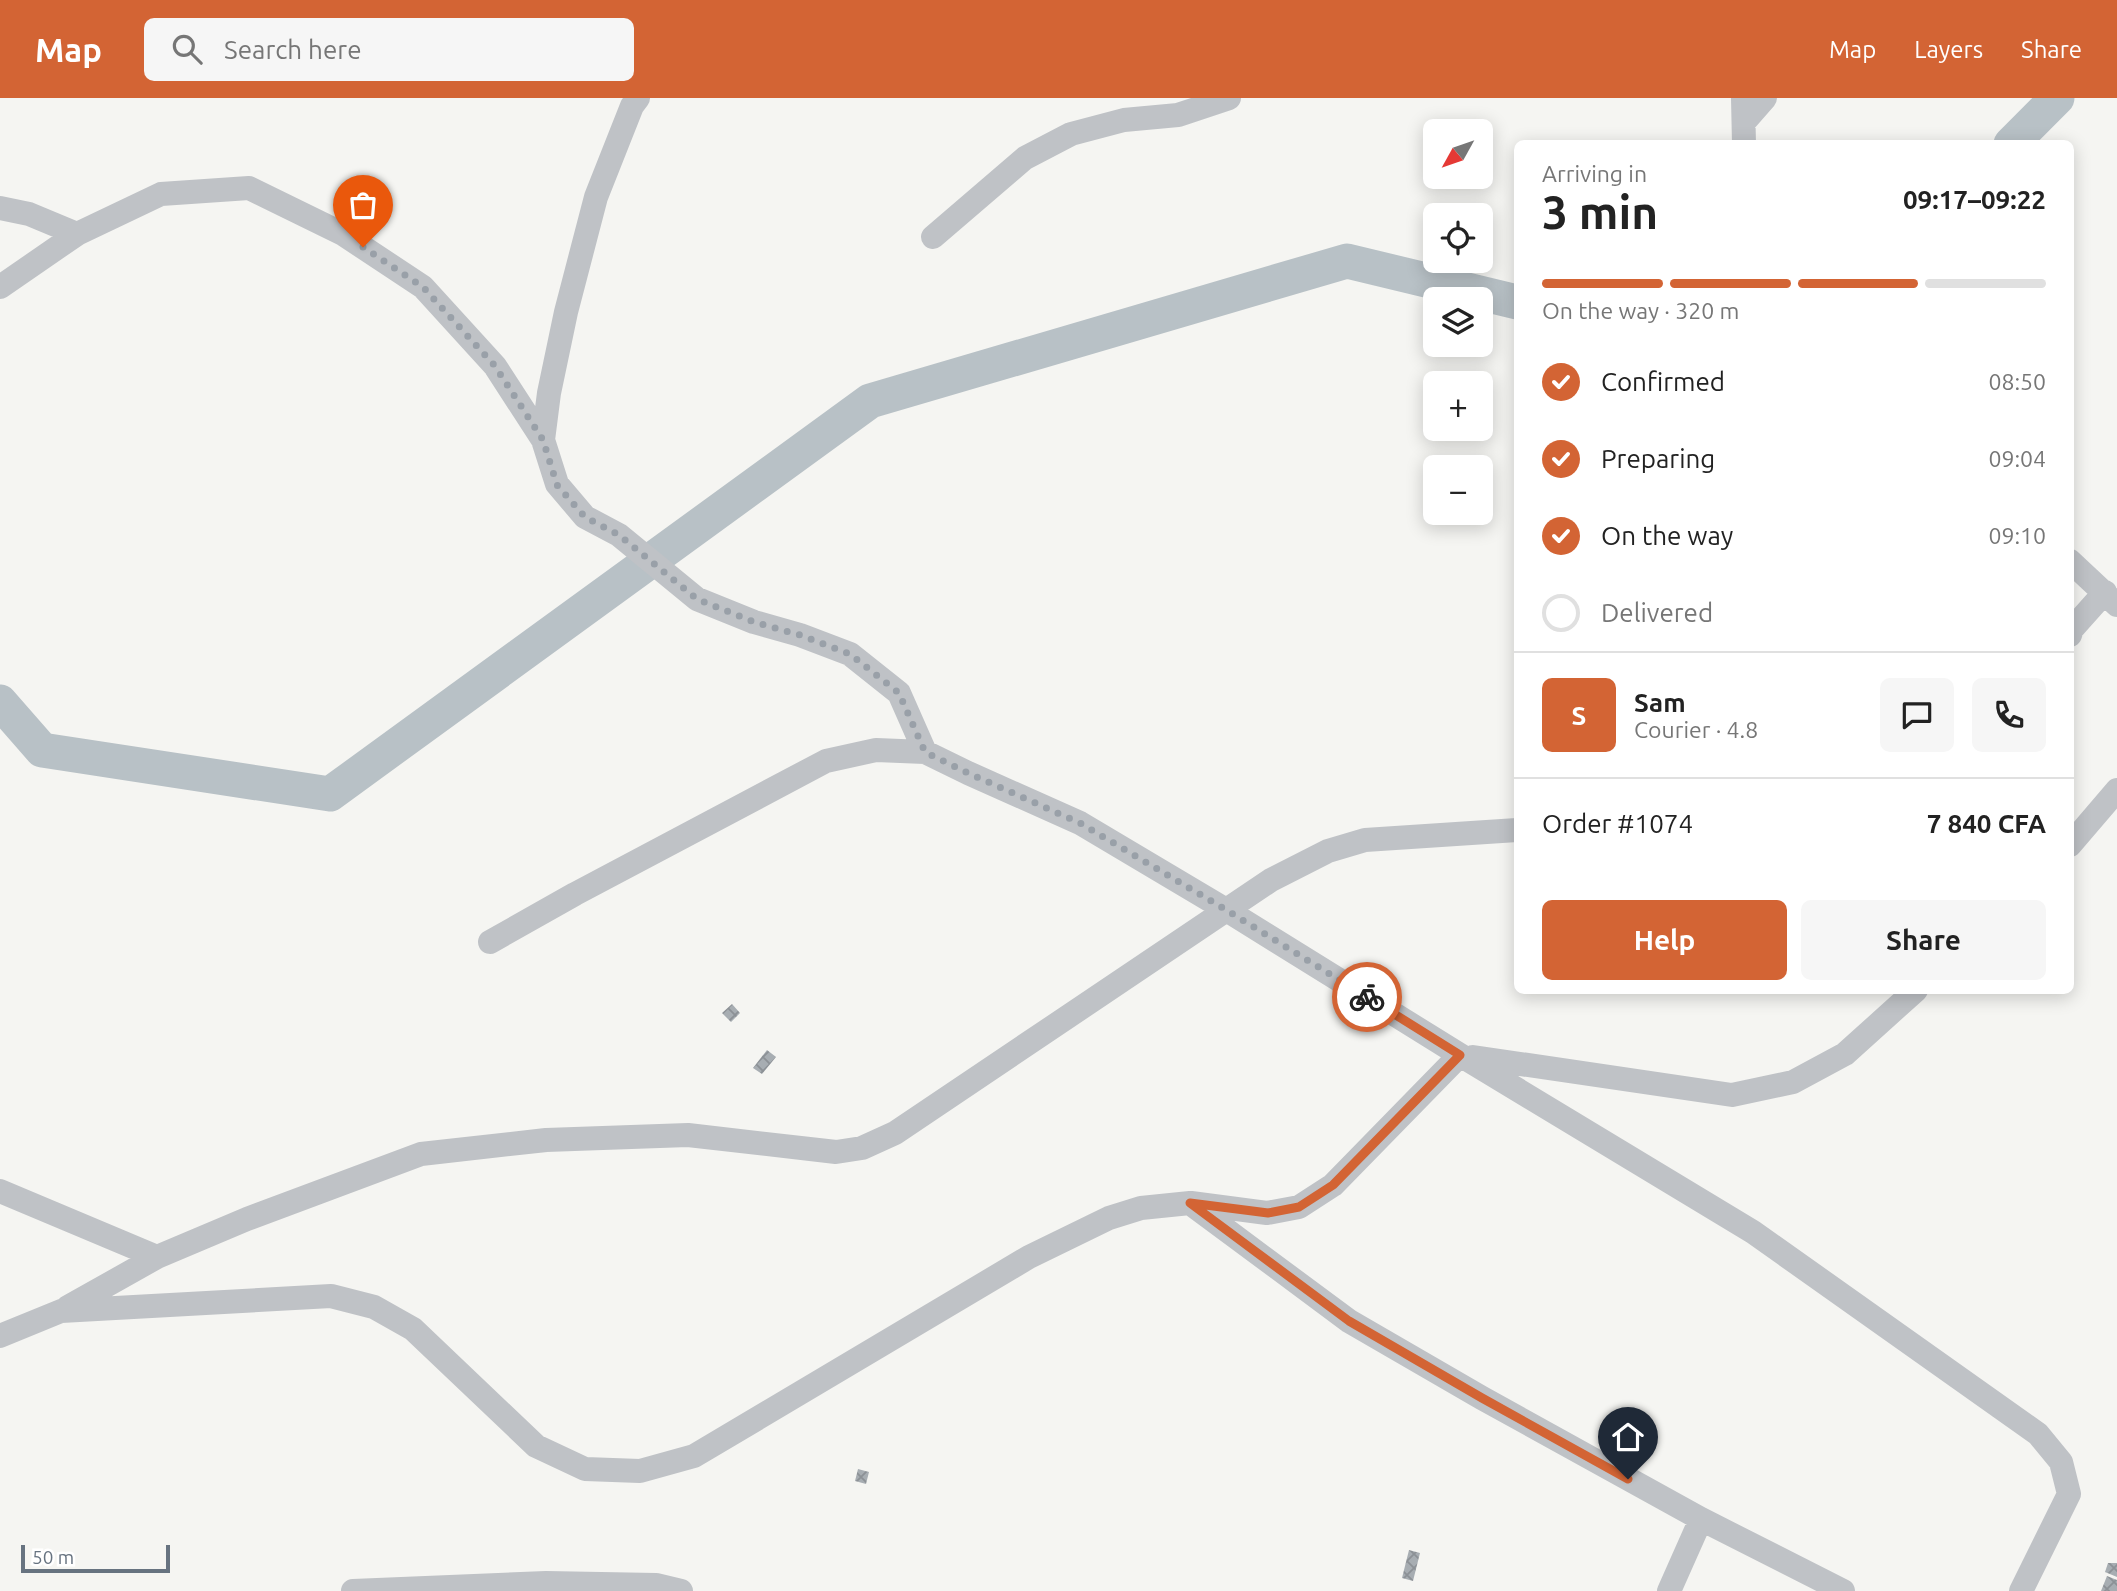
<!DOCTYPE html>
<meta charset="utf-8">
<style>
body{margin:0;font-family:Ubuntu,sans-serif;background:#f6f6f6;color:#222;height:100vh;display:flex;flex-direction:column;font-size:26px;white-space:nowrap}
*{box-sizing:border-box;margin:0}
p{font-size:23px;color:#767676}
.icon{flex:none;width:38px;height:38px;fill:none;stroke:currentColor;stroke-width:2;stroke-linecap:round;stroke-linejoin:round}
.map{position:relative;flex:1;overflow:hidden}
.details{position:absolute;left:1514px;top:42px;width:560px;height:854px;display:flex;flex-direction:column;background:#fff;border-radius:10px;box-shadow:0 4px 18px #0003}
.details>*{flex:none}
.needle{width:46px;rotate:230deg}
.tools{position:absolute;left:1423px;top:21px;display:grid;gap:14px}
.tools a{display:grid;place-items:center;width:70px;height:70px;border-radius:10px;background:#fff;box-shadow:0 4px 18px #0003;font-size:35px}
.scale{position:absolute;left:21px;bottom:18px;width:149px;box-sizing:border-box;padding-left:7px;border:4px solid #677380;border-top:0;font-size:19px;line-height:24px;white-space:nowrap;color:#677380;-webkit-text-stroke:5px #fff;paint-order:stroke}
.pin{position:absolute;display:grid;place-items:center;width:60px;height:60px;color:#fff;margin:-72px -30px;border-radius:50% 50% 50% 0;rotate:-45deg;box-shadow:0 0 7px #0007}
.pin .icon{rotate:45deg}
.courier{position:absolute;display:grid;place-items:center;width:70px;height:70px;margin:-35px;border:5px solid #d36434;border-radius:50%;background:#fff;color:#222;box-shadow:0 2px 9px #0007}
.headline em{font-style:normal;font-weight:700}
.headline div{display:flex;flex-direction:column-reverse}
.headline{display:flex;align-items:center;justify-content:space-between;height:119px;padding:0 28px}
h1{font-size:46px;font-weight:700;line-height:52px}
.bar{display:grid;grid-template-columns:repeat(4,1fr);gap:10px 7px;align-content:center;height:84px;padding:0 28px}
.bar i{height:9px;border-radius:5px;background:#e0e0e0}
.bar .active{background:#d36434}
.bar p{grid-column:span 4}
.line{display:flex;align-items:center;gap:18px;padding:0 28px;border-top:2px solid #e0e0e0}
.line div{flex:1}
.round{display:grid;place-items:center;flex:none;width:74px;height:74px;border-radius:10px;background:#f6f6f6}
ol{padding:0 28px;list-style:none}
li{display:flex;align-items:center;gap:21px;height:77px}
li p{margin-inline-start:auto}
li .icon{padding:7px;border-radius:50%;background:#d36434;color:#fff;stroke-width:4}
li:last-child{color:#767676}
li i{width:38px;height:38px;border:4px solid #e0e0e0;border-radius:50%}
.button{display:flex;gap:14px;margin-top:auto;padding:14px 28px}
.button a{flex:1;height:80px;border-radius:10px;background:#d36434;color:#fff;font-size:28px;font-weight:700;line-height:80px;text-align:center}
.button a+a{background:#f6f6f6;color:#222}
header{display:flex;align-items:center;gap:42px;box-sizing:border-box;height:98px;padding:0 35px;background:#d36434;color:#fff}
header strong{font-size:33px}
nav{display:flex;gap:38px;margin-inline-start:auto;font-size:24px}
.search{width:490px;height:63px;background:#f6f6f6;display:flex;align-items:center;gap:18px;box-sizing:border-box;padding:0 24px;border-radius:10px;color:#767676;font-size:26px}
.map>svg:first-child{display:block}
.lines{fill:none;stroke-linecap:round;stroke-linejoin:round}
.river{stroke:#b8c1c6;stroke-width:35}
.building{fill:url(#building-cross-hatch)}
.minor{stroke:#bfc2c6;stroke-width:24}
.done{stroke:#99a0a8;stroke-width:7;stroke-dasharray:0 12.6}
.route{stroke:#d36434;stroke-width:9}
</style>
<header>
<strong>Map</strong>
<div class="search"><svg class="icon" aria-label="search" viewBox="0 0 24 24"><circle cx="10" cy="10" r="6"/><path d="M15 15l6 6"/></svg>Search here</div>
<nav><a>Map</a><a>Layers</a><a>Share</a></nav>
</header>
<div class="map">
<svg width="2117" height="1493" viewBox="0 0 2117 1493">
<defs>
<pattern id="building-cross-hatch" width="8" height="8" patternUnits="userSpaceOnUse" patternTransform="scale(1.75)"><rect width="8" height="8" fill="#a7adb2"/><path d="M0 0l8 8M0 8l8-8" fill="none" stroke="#8c9196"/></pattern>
</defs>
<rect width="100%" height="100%" fill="#f5f5f2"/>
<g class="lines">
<path class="river" d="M 2011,46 L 2057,0
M 0,604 L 42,652 L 330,696 L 870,303 L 1347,163 L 1517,204"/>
</g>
<path class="building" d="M 732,906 L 740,915 L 731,924 L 722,915 Z
M 767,952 L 776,959 L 762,976 L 753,970 Z
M 858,1371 L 869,1374 L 866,1386 L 855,1383 Z
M 1409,1452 L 1420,1455 L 1413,1483 L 1402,1480 Z
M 2108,1465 L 2117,1465 L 2117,1479 L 2105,1474 Z
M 2107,1478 L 2117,1482 L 2117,1493 L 2101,1493 Z"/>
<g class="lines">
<path class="minor" d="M 638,0 L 632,8 L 596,99 L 566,214 L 549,295 L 543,342 L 557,386 L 585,419 L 619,437 L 697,501 L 754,524 L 800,537 L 850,556 L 899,595 L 925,654
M 1743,0 L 1744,46
M 1744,24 L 1765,0
M 0,110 L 29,116 L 77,136
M 933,139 L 1025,60 L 1071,36 L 1124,22 L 1178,17 L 1229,0
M 0,189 L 77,136 L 161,96 L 249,90 L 343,136 L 423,189 L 495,268 L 543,342
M 2070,463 L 2117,507
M 2070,537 L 2072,531 L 2105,494
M 2070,747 L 2117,692
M 490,844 L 575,796 L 826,663 L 876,652 L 925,654 L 968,675 L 1080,725 L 1228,813 L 1460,957 L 1753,1134 L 2038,1336 L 2061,1364 L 2069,1396 L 2021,1493
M 1473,959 L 1732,997 L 1793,984 L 1845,956 L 1916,892
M 0,1093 L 157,1159
M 1191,1105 L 1267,1115 L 1299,1109 L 1333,1087 L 1460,957
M 68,1209 L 157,1159 L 247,1121 L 421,1056 L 546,1042 L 688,1037 L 836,1054 L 862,1050 L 895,1035 L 1271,782 L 1328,753 L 1365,742 L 1517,732
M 0,1238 L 61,1213 L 331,1198 L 374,1209 L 413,1231 L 536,1348 L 585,1371 L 640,1373 L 694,1358 L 1029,1159 L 1109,1120 L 1141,1110 L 1190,1105 L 1349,1223 L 1482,1300 L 1701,1421 L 1843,1493
M 353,1493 L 546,1485 L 656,1487 L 681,1493
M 1669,1493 L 1701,1421"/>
</g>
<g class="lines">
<path class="done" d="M 363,149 L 423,189 L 495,268 L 543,342 L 557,387 L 585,419 L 619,437 L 697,501 L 754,524 L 800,537 L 850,556 L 899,595 L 925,654 L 968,675 L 1080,725 L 1228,813 L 1367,899"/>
<path class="route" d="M 1367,899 L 1460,957 L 1333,1087 L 1299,1109 L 1268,1115 L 1190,1105 L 1349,1223 L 1482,1300 L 1628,1381"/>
</g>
</svg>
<div class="tools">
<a><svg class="needle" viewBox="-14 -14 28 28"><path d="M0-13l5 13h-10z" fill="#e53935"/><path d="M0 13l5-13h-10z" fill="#767676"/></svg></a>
<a><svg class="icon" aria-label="locate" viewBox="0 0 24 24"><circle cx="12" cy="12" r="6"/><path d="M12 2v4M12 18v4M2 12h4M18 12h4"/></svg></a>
<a><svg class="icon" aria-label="layers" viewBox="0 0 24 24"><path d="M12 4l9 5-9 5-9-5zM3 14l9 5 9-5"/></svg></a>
<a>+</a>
<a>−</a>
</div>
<div class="scale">50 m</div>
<div class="pin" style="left:363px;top:149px;background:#ea580c"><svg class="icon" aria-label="bag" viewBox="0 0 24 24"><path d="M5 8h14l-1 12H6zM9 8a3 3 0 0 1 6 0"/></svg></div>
<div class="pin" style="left:1628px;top:1381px;background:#1f2937"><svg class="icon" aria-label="home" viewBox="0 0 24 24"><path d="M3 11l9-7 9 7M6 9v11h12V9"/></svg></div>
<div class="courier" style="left:1367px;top:899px"><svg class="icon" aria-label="bike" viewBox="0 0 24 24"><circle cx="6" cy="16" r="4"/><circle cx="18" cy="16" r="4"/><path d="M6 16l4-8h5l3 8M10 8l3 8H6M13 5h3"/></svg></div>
<section class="details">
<div class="headline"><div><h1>3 min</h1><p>Arriving in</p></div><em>09:17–09:22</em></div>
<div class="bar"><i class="active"></i><i class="active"></i><i class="active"></i><i></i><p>On the way · 320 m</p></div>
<ol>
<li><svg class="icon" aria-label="check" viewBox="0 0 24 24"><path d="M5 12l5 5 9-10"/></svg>Confirmed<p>08:50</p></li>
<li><svg class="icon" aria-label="check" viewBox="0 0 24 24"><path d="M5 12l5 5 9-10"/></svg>Preparing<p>09:04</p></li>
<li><svg class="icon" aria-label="check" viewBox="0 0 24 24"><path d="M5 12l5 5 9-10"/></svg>On the way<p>09:10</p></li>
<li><i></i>Delivered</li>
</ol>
<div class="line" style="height:126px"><b class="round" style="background:#d36434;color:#fff">S</b><div><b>Sam</b><p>Courier · 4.8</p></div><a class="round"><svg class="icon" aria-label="chat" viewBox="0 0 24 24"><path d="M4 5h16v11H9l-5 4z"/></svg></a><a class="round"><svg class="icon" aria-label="phone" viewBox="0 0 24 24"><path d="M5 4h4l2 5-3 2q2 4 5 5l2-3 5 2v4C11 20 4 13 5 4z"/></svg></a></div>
<div class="line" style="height:91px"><div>Order #1074</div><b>7 840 CFA</b></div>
<div class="button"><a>Help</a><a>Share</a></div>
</section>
</div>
